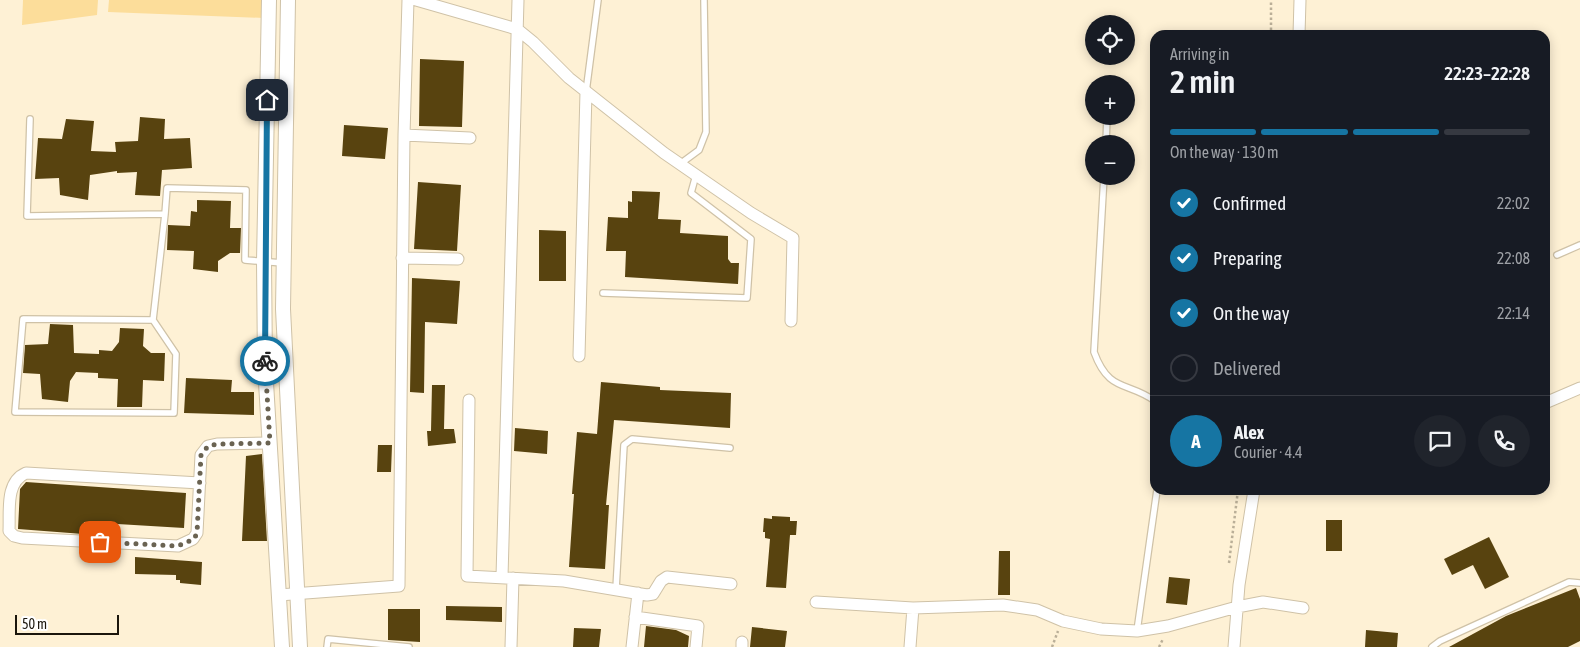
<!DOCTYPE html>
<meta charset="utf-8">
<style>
body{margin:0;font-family:"Asap Condensed",sans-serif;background:#20242c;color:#f1f3f6;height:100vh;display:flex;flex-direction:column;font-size:19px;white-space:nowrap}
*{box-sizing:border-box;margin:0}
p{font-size:16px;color:#9ea1a6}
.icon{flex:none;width:28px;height:28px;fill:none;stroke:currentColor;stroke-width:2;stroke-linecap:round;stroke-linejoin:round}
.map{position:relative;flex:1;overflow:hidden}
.drawer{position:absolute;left:1150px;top:30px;width:400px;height:465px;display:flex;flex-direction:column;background:#171b24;border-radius:15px;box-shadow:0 2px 12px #0003}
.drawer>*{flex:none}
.controls{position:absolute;left:1085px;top:15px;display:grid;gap:10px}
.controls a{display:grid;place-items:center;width:50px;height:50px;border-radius:50%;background:#171b24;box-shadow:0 2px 12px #0003;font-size:25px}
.scale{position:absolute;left:15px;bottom:12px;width:104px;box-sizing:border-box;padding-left:5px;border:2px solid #1b160c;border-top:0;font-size:14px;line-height:18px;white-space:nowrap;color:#1b160c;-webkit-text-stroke:4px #fff;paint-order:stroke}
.pin{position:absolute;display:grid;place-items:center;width:42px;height:42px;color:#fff;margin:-21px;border-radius:10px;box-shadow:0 2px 8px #0006}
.courier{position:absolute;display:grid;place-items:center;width:50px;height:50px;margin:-25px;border:4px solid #1675a3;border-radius:50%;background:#fff;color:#222;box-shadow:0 1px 6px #0007}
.head em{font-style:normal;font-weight:600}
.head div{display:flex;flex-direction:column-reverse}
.head{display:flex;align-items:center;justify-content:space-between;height:85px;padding:0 20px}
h1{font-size:32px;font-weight:600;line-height:38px}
.bar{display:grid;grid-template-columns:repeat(4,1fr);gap:8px 5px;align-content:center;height:60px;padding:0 20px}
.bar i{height:6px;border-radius:4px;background:#363941}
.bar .selected{background:#1675a3}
.bar p{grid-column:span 4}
.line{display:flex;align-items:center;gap:12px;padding:0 20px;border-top:1px solid #363941}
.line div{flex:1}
.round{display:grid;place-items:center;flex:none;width:52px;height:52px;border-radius:26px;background:#20242c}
ol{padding:0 20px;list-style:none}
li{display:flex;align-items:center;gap:15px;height:55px}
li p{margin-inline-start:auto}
li .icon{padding:5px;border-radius:50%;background:#1675a3;color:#fff;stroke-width:4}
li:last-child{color:#9ea1a6}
li i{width:28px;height:28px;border:2px solid #363941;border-radius:50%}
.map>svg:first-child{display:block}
.green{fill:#fcdd9a}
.building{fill:#58430f}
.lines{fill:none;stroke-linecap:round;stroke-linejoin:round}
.service-casing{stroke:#cfc2a7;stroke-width:8}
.minor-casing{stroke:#cfc2a7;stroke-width:13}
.tertiary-casing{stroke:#cfc2a7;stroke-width:16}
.path{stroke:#baaf98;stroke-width:2.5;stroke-dasharray:2.5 2.5;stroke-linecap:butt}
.service{stroke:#fff;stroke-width:5.5}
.minor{stroke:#fff;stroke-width:11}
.tertiary{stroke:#fff;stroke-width:14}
.done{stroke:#6a6352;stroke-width:5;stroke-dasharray:0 9}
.route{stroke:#1675a3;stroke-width:6}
</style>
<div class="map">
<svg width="1580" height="647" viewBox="0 0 1580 647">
<rect width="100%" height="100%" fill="#fef1d5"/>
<path class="green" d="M 23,0 L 98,0 L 97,15 L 22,25 Z
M 109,0 L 264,0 L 264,18 L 108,12 Z"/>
<path class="building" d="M 420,59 L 464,61 L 462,127 L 419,126 Z
M 140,117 L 165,119 L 164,139 L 190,138 L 192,168 L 162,170 L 160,196 L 135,195 L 137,172 L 117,173 L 117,171 L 90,175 L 88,200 L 60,195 L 59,178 L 35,179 L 38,138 L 62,139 L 66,119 L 94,121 L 91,151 L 116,152 L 115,142 L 138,141 Z
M 344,125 L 388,128 L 385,159 L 342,156 Z
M 418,182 L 461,185 L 457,251 L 414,249 Z
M 632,191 L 660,192 L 658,219 L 681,220 L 680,233 L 728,236 L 728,259 L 731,263 L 739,263 L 738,284 L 625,277 L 626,251 L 606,251 L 608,217 L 628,218 L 628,201 L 632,202 Z
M 197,200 L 231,201 L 230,228 L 241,228 L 240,253 L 230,253 L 218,261 L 218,272 L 193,269 L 194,251 L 167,250 L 168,225 L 190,226 L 191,211 L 197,212 Z
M 539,230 L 566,231 L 566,281 L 539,281 Z
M 412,278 L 460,281 L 457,324 L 425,322 L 424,393 L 410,392 Z
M 50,324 L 73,325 L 74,353 L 99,354 L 99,350 L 112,351 L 119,342 L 120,328 L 144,329 L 143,346 L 151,353 L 165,353 L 164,381 L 143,380 L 142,407 L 117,407 L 118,379 L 98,378 L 98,373 L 76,372 L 70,381 L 68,402 L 42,399 L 40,374 L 23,373 L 25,345 L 48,344 Z
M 186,378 L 232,380 L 231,392 L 254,392 L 254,415 L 184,413 Z
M 601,382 L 660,387 L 660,390 L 731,393 L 730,428 L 614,420 L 606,505 L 609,505 L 605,569 L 569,567 L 574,494 L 572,494 L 577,432 L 597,434 Z
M 432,385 L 445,385 L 444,429 L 454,429 L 456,443 L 428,446 L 427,431 L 431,431 Z
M 515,428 L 548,431 L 547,454 L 514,451 Z
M 378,445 L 392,445 L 391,472 L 377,472 Z
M 262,454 L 267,541 L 242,541 L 246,456 Z
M 26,482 L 186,493 L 184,528 L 84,522 L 83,534 L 18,529 L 20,489 Z
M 772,516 L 790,517 L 790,521 L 797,521 L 796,535 L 790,535 L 786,588 L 766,587 L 770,539 L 765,538 L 765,532 L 763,532 L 764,518 L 772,519 Z
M 1326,520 L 1342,520 L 1342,551 L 1326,551 Z
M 1489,537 L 1509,577 L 1485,589 L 1473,565 L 1452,575 L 1444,559 Z
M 999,551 L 1010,551 L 1010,595 L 998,595 Z
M 135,557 L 202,562 L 201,585 L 180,583 L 180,580 L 176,580 L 176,575 L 135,574 Z
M 1169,577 L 1190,579 L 1187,605 L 1166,603 Z
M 1576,588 L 1580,599 L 1580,641 L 1568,647 L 1449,647 L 1506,616 Z
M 446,606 L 502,607 L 502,622 L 446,620 Z
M 388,609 L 420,609 L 420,642 L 388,640 Z
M 646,626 L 676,630 L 689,636 L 688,647 L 644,647 Z
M 752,627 L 787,631 L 785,647 L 750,647 Z
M 574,628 L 601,629 L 599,647 L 573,647 Z
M 1366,630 L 1398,633 L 1397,647 L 1365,647 Z"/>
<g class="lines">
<defs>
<path id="service" d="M 586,92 L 598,0
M 30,119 L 27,216 L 165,214 L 167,188 L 246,190 L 245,260 L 283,263
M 1106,144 L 1107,116
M 680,164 L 699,150 L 706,132 L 704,0
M 1104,176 L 1094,352 C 1109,393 1127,381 1155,401
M 1557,255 L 1580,245
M 603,293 L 747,298 L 751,239 L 691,193 L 696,175
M 153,320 L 176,354 L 174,413 L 15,412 L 23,319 L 153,320 L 165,214
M 616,589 L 624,445 L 632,439 L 730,448
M 1137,631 L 1157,490
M 327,647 L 328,639 L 409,647
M 1432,647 L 1440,641 L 1569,582 L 1580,583"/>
<path id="minor" d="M 416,0 L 517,29 L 533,42 L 569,78 L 664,153 L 751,213 L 793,238 L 791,321
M 1299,35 L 1300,0
M 404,135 L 470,138
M 402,258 L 458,259
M 579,356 L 586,92
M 469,400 L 467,576 L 564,581 L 647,595 L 653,594 L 661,581 L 667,577 L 731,584
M 1545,403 L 1580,388
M 200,483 L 26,473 C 5,482 10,511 9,531 L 14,536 L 22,538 L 178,546 L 193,539 L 197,533 L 201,455 L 208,446 L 217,444 L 269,443
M 502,577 L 518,0
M 279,595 L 399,586 L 404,135 L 408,0
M 816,602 L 913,608 L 1003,605 L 1037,610 L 1063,621 L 1101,629 L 1137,631 L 1168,626 L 1237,607 L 1263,602 L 1303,608
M 635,617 L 698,626 L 696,647
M 511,647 L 513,578
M 632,647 L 638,593
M 742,647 L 742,642
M 910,647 L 913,608
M 1234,647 L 1239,585 L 1254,490"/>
<path id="tertiary" d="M 269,0 L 264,262 L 265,366 L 282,647
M 288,0 L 283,309 L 300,647"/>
</defs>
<use href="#service" class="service-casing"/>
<use href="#minor" class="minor-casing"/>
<use href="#tertiary" class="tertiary-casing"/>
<path class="path" d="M 1271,35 L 1271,0
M 1229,563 L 1238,490
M 1052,647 L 1058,631
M 1159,647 L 1163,639"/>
<use href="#service" class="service"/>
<use href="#minor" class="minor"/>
<use href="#tertiary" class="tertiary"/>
</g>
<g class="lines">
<path class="done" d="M 100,542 L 178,546 L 194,539 L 197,533 L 201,455 L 208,446 L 217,444 L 270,443 L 265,361"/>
<path class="route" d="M 265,361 L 267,100"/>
</g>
</svg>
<div class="controls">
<a><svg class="icon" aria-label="locate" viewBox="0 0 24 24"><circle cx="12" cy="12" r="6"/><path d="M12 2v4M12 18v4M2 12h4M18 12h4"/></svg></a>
<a>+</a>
<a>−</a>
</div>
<div class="scale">50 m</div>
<div class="pin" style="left:100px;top:542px;background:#ea580c"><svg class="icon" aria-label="bag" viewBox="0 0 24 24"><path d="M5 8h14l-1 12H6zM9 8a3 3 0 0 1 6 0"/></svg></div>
<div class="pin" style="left:267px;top:100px;background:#1f2937"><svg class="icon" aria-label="home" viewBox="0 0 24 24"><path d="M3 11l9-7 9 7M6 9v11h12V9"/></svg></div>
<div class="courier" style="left:265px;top:361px"><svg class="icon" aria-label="bike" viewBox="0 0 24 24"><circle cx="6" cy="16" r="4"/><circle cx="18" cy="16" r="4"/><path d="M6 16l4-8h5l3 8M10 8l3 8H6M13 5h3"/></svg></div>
<section class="drawer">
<div class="head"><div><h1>2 min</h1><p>Arriving in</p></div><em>22:23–22:28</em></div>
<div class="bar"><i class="selected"></i><i class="selected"></i><i class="selected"></i><i></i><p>On the way · 130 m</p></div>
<ol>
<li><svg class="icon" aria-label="check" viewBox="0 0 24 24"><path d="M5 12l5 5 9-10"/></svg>Confirmed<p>22:02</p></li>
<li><svg class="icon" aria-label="check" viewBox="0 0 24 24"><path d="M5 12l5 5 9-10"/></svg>Preparing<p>22:08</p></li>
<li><svg class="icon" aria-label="check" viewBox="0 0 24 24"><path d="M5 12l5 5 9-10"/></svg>On the way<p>22:14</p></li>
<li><i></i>Delivered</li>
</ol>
<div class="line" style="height:90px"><b class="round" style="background:#1675a3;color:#fff">A</b><div><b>Alex</b><p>Courier · 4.4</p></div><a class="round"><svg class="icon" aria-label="chat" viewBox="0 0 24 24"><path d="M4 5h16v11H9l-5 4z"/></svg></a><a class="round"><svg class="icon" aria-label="phone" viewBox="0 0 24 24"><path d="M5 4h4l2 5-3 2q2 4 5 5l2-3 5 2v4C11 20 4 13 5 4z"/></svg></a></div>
</section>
</div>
